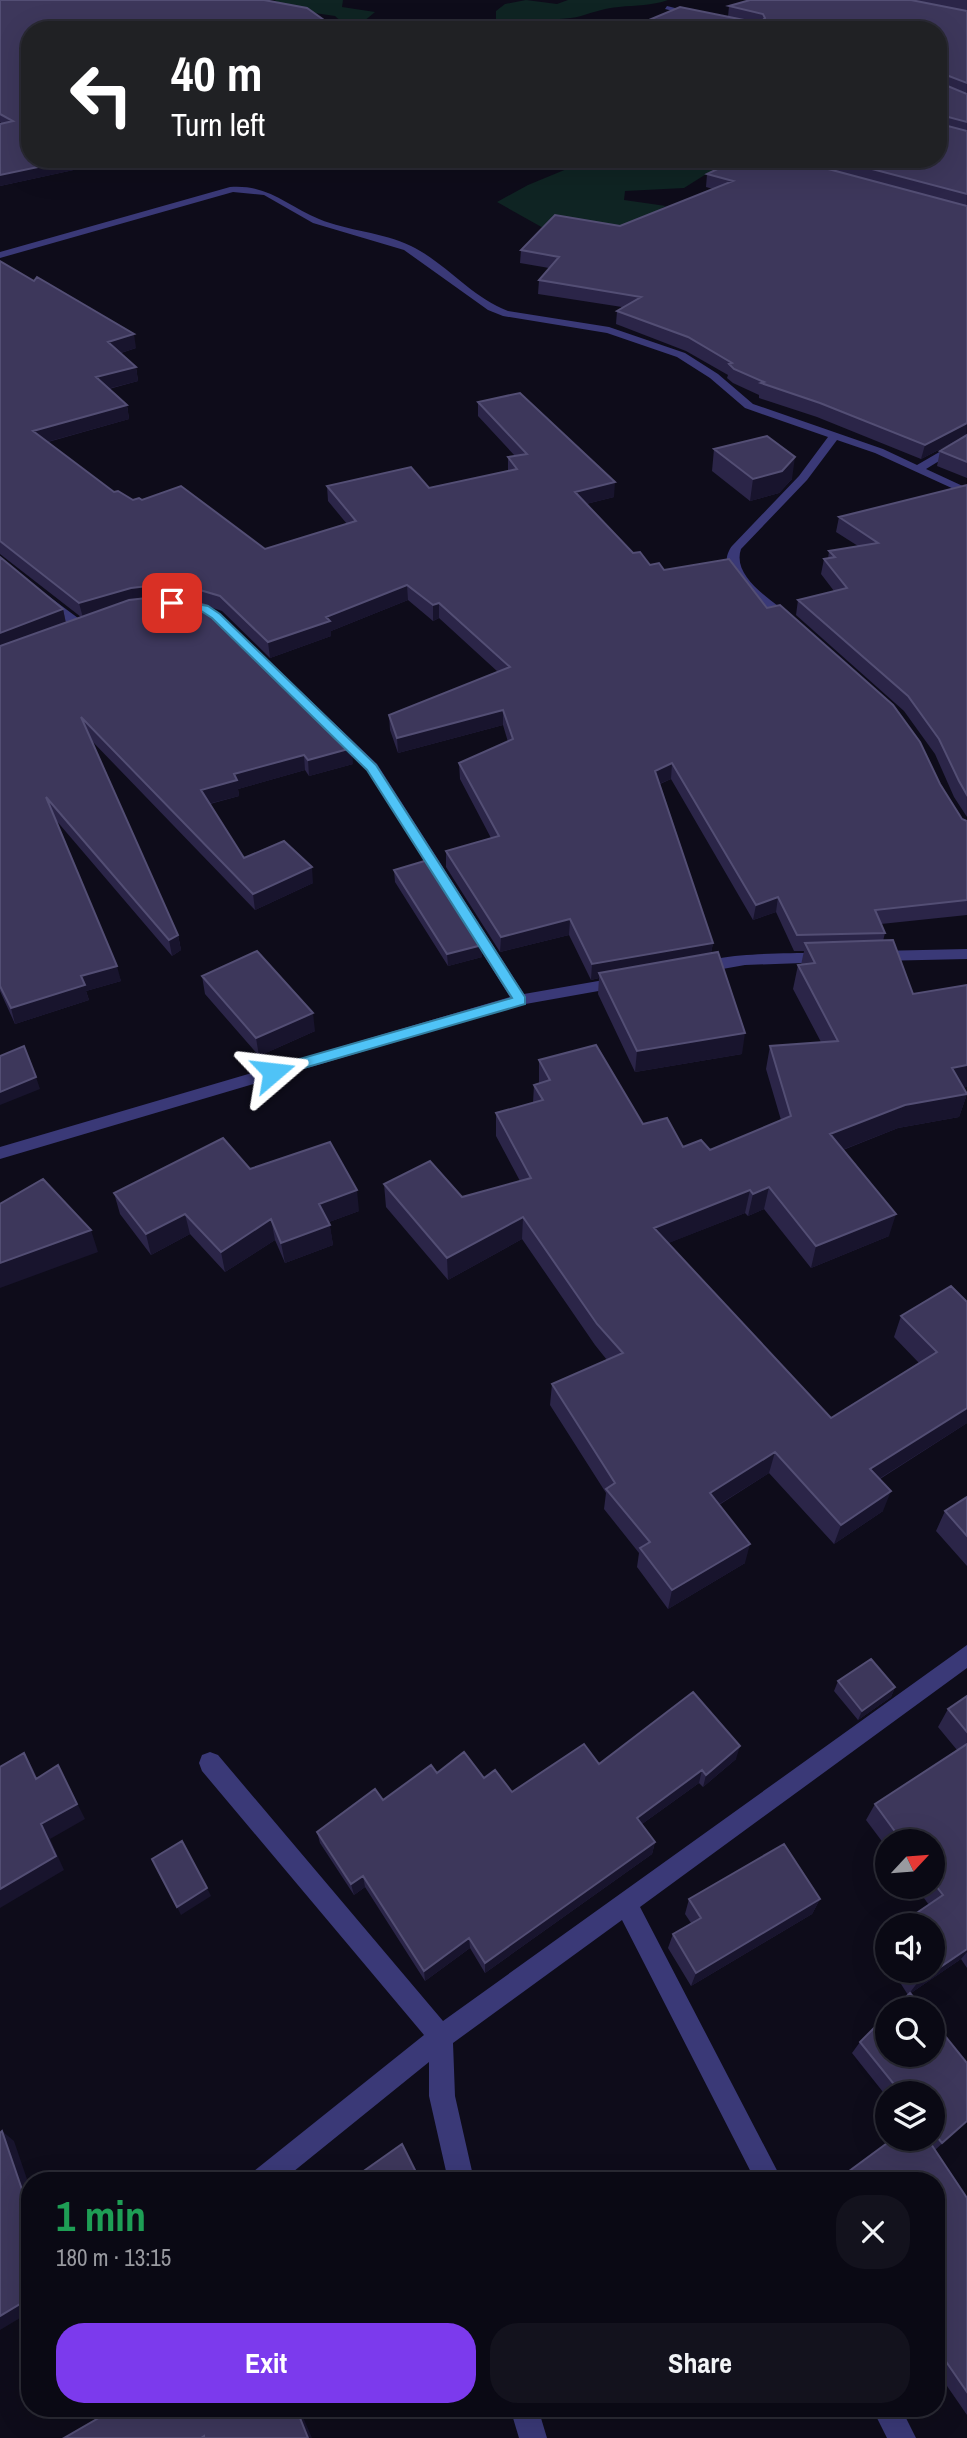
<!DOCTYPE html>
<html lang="en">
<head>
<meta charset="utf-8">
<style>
	body { margin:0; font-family:"Archivo Narrow",sans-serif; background:#13121d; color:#f1f3f6; height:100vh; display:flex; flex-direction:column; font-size:26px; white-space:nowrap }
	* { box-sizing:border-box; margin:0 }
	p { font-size:23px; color:#999aa0 }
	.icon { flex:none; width:38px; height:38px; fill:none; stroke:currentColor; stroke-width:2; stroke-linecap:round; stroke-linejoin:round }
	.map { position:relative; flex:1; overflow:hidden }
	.side { position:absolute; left:21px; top:2172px; width:924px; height:245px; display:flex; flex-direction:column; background:#0a0914; border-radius:28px; box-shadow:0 7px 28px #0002,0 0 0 2px #2a2a34 }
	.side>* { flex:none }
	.guide { position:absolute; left:21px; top:21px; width:926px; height:147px; border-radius:28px; box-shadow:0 7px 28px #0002,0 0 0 2px #2a2a34; background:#202124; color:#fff; overflow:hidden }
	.needle { width:46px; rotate:64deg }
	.tools { position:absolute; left:875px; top:1829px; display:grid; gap:14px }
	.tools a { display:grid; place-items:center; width:70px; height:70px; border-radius:50%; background:#0a0914; box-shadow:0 7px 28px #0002,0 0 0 2px #2a2a34; font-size:35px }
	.pin { position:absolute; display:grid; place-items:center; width:60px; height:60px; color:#fff; margin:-30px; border-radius:14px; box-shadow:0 4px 10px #0006 }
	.me { position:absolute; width:77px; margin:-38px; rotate:73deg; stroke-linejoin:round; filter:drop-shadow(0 0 5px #0008) }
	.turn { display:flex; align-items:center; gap:24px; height:147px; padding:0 35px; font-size:32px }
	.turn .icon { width:91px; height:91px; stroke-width:2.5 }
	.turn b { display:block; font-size:49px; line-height:60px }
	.round { display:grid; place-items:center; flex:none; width:74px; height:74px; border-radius:28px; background:#13121d }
	.headline { display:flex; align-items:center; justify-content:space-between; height:119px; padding:0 35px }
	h1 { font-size:42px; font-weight:700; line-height:52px; color:#1e9e55 }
	.cta { display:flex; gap:14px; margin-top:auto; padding:14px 35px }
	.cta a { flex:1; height:80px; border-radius:28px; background:#7c3aed; color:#fff; font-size:28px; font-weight:700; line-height:80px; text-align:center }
	.cta a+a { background:#13121d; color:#f1f3f6 }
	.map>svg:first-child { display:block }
	.green { fill:#0f2423 }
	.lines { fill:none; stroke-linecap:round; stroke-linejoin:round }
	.minor { fill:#3a3977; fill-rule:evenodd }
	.wall { fill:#2b2548 }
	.shaded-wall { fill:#18142d }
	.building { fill:#3d375b; stroke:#534e74; stroke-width:2 }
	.route { fill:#4fc3f7; stroke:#337fa1; stroke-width:2 }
</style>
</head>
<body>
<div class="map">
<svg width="967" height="2438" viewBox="0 0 967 2438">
	<rect width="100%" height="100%" fill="#0e0c1a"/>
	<!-- green -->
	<path class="green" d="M274,0H343L342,7L375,12L363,22L344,24L335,16L294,10Z
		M526,0L557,4L568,0H668C651,6 637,5 619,7C605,8 594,12 581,16C568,20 551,18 537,22L539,29L542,30H473L484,28L496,20V11L505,4Z
		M591,159H730L684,188L625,191L624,200L666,206L595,243H570L497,202L528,185Z"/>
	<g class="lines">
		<!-- minor -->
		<path class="minor" d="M667,6L699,14L701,15L697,17L665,9Z
			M230,187C268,184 287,206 319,219C348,231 382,232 411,246C446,263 471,297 508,311L609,327L685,353L718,374L753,404L883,449L917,465L967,436V444L926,469L967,488V495L875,453L837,440L807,480L741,549C731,578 775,602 794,618L796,621L790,625C775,619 728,578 727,562C726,556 729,550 732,546L799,476L828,437L745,408L710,378L677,357L607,333L503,316L488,310L404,250L313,223L264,195L233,192L0,258V252Z
			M47,595L82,621L92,618L98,622C77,639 60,616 43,602L41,599Z
			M236,632L240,633L377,764L524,994L621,977L629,982L621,987L520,1005L0,1159V1147L510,997L367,769L232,639V633Z
			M967,949V959L878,961L870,956L878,951Z
			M825,953L830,954L833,958L830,962L745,965L700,973L692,968C706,952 800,953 825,953Z
			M967,1645V1668L640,1907L782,2180H755L622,1920L453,2043L455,2096L474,2180H448L429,2096V2062L283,2180H250L254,2171L424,2035L202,1771L199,1763L202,1755L210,1752L218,1755L443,2021Z
			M510,2408H538L547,2438H519Z
			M872,2408H901L916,2438H887Z"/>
	</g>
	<!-- wall -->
	<path class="wall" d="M0,0L30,30V159H115V161L0,186V124H2L0,122Z
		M750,0H967V478L937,466L940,451L956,441L921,459L817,417L759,398V395L733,383L727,378L728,375L686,351L616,324L617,311L622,307L538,294L539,280L549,268L520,263L521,250L620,226L713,189L706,187L707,174L723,167V161L728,159H938L625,30L728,17L729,6Z
		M0,261L136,348L121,353L136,367L138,381L109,389L127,405L129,419L48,442L114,492L133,500H142L265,549L347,524L328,501L327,486L429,488L508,471V457L515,456L478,416V402L614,497L586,504L633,553L650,565L767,608L940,784L962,819L967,821V915L881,924L885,933L883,941L967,1087H963L967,1094L959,1117L898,1128L843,1150L889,1236L811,1268L764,1209L748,1216L745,1213L668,1243L831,1418L919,1363L894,1337L901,1316L951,1286L967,1423L880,1479L883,1511L834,1544L769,1473L719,1505L745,1563L668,1609L637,1567L639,1553L604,1509L606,1493L550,1405L552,1384L607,1360L595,1345L522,1239L448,1280L386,1207L384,1184L462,1197L520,1181L496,1136V1113L533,1103L534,1085L539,1084V1060L683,1147L710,1150L781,1120L766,1069L770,1046L821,1042L793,989L798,965H801L804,951H794L776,912L753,920L671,779L660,784L713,943L711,953L742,1054L635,1072L598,994L599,978L591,980L569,935L500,952L446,867V851L491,838L460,779L459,763L508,742L503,725L398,753L390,730L389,715L498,672L439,618L433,621L408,600L331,631V636L270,658L222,611L210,607L353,764L309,776L305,770L238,789L239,796L210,804L244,858L313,883L255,910L90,739L178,935L181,950L172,956L55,819L121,981L86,991L89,1000L15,1024L0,991V557L63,609L66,623L81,617L0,554Z
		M714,449L792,479L779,493L750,501L712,471Z
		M967,485V817L954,797L935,754L904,711L796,615L798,600L834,591L821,574L824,559H828L829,551L858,546L836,532L839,517Z
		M394,870L482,945V957L448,966L395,882Z
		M202,976L315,1031L259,1056L205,994Z
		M250,1169L359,1211L329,1222L333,1245L285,1263L275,1240L225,1272L190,1234L151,1255L120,1214L114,1193Z
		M967,1497V1566L936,1531L945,1511Z
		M838,1681L895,1687L891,1697L858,1720L834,1691Z
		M967,1696V1968L961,1959L908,1995L892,1970H933L929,1905L915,1886H933V1841H887V1848L866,1820L875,1804L957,1750L938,1727L948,1709Z
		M736,1759L703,1787L699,1783L642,1824L655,1842L652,1854L485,1973L470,1948L425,1981L365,1887L354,1895L320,1843L317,1832L437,1773L484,1778L512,1792L599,1764Z
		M689,1899H820L812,1914L691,1986L668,1948L673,1934L691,1923L685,1914Z
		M887,1933V1964L876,1948Z
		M887,2015V2054H933V2021L967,2063V2121L935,2150L967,2198V2415L936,2370V2180H837L894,2138H933V2093H887V2097L852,2053L860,2042Z"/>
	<!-- shaded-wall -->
	<path class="shaded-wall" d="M76,159H115V161L0,186V175Z
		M134,334L136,348L111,356L108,342Z
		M136,367L138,381L99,391L96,377Z
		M127,405L129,419L36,445L33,431Z
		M967,423V435L921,459L925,445Z
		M795,457L792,479L779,493L750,501L753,479Z
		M615,482L614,497L574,507L575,492Z
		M165,584L168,599L83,618L79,603L131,588Z
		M407,585L408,600L331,631V636L270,658L268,642L326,617Z
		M439,603V618L433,621V605Z
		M63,609L66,624L0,650V633Z
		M503,710V725L398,753L397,738Z
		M352,748L353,764L309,776L308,760Z
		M304,755L305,770L238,789L239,796L204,805L201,790L234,774Z
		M672,763L671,779L654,786L655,771Z
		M312,867L313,883L255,910L253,894Z
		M778,897L776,912L753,920L756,905Z
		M570,919L569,935L500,952L501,937Z
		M178,935L181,950L172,956L169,940Z
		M713,943L710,958L599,973V978L591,980L592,964Z
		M482,945V957L448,966L447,954Z
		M117,966L121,981L86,991L89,1000L15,1024L11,1008L81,976Z
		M313,1013L315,1031L259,1056L256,1038Z
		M745,1033L742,1054L635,1072L637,1051Z
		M967,1065V1087L945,1091L952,1068Z
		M36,1077L40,1089L0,1105V1092Z
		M967,1094L959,1117L898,1128L824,1157L830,1134L905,1105Z
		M769,1187L764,1209L748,1216L753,1194Z
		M357,1190L359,1211L321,1225L319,1204Z
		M750,1190L745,1213L651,1250L654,1228Z
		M185,1214L190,1234L151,1255L146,1234Z
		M896,1214L889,1236L811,1268L816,1246Z
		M523,1217L522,1239L448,1280L447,1258Z
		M271,1219L275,1240L225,1272L221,1252Z
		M330,1225L333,1245L285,1263L281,1243Z
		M91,1230L98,1252L0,1288V1263Z
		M967,1408V1423L863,1489L870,1469Z
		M775,1452L769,1473L705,1513L710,1493Z
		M891,1491L883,1511L834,1544L841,1525Z
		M750,1544L745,1563L668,1609L672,1590Z
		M895,1687L891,1697L858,1720L862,1711Z
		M740,1746L736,1759L703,1787L706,1775Z
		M24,1753L33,1769L45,1794L36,1779Z
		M58,1765L85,1819L50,1839L64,1870L0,1908V1889L41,1824Z
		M702,1770L699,1783L635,1829L637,1818Z
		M655,1842L652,1854L485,1973V1963Z
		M363,1876L365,1887L354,1895L351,1884Z
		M207,1888L211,1896L181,1915L177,1907Z
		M820,1899L812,1914L691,1986L696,1973Z
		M469,1938L470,1948L425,1981L424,1971Z
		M967,1949V1952L961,1959L908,1995L918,1982Z
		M2,2131L14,2141L30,2188V2213Z
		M30,2298V2312L0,2330V2316Z
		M296,2408H299L312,2438H308Z"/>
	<!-- building -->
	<path class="building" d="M0,0H264L307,8L338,30H30V57L27,58L30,60V159H76L0,175V124L13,121L0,114Z
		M750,0H911L967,11V83L941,73L938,76V30H625L680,7L749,21H762L765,18L763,14L729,6Z
		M938,81V82L967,94V122L941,115L938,117Z
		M938,119L940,124L967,131V194L834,159H938Z
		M728,159H803L817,166L967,206V423L925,445L820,403L761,383L764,382L734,369L729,364L732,363L688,337L617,311L641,297L539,280L559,257L521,250L555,215L620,226L733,181L707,174L730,163L723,161Z
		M0,261L34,281L37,277L134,334L108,342L136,367L96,377L127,405L33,431L114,492L118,491L133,500L139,498L142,500L181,486L265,549L356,521L327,486L411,467L429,488L517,469L508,457L527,454L478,402L520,393L615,482L575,492L633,553L640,552L650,565L659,563L664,570L729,559L767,608L780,605L893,705L920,742L940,784L962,819L967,821V900L875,910L885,933L797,935L778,897L756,905L672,763L655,771L713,943L592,964L570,919L501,937L446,851L499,836L459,763L513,739L503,710L397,738L389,715L510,667L439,603L433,605L407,585L326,617L330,621L268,642L220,596L183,585L165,584L131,588L79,603L0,541Z
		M967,435V462L940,451Z
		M767,436L795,457L782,471L753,479L714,449Z
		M967,485V795L959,781L939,739L908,696L798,600L847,588L824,559L835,557L829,551L878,543L839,517Z
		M0,557L63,609L0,633Z
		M156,597L182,598L208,606L252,648L247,650L352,748L308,760L304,755L234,774L237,780L201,790L244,858L284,841L312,867L253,894L81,717L178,935L169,940L46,797L117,966L81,976L85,985L11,1008L0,986V646L129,600Z
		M428,860L482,945L447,954L394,870Z
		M893,940L913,994L967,985V1065L952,1068L967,1094L905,1105L830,1134L896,1214L816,1246L769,1187L753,1194L750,1190L654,1228L831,1418L937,1352L901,1316L951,1286L967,1302V1408L870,1469L891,1491L841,1525L775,1452L710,1493L750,1544L672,1590L640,1548L650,1542L606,1489L615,1483L552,1384L623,1353L597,1324L523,1217L447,1258L384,1184L430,1161L462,1197L531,1178L496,1113L543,1100L534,1085L550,1080L539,1060L596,1045L643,1124L667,1118L683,1147L701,1140L710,1150L791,1116L770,1046L838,1041L798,965L815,963L805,943Z
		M257,951L313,1013L256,1038L202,976Z
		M718,952L745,1033L637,1051L599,973Z
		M24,1046L36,1077L0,1092V1056Z
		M223,1138L250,1169L330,1142L357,1190L319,1204L330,1225L281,1243L271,1219L221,1252L185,1214L146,1234L114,1193Z
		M43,1179L91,1230L0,1263V1204Z
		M967,1497V1536L945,1511Z
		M871,1659L895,1687L862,1711L838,1681Z
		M693,1692L740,1746L706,1775L702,1770L637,1818L655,1842L485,1963L469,1938L424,1971L363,1876L351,1884L317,1832L375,1789L383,1800L431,1765L437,1773L464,1752L484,1778L495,1770L512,1792L584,1744L599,1764Z
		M967,1696V1732L948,1709Z
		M967,1744V1949L918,1982L910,1970H933V1925H899L943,1895L933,1882V1841H902L875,1804Z
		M24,1753L36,1779L58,1765L77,1804L41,1824L56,1856L0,1889V1767Z
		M182,1841L207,1888L177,1907L152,1859Z
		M784,1844L820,1899L696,1973L673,1934L701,1918L689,1899Z
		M910,1993L923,2009H894Z
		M887,2015V2054H933V2021L967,2063V2121L942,2143L933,2132V2093H901L860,2042Z
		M2,2131L30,2213V2298L0,2316V2133Z
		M894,2138H927L967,2198V2392L936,2347V2180H837Z
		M402,2144L420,2180H351Z
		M116,2408H296L308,2438H204V2436L201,2438H64Z"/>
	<!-- route -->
	<path class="route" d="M172,600L208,606L220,614L376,765L525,997V1004L273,1077L268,1075L266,1072L268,1068L512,998L367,770L212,618L201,611L168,605L166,603Z"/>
</svg>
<div class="tools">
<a><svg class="needle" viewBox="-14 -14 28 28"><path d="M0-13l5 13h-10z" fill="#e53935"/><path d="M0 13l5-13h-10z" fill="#999aa0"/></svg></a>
<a><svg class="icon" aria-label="sound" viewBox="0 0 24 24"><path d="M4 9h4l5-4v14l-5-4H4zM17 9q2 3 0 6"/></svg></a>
<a><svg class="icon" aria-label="search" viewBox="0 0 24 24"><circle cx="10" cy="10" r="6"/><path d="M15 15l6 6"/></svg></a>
<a><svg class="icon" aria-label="layers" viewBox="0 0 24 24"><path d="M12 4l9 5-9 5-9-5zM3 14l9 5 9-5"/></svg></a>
</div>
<div class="pin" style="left:172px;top:603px;background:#d93025"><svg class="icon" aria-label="arrive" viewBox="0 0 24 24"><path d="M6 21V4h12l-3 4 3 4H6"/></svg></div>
<svg class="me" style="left:273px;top:1072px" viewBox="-20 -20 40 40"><path d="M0-17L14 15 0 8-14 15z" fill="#4fc3f7" stroke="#fff" stroke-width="4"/></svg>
<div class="guide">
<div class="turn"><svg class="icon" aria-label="left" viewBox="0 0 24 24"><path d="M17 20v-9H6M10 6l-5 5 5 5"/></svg><div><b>40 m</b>Turn left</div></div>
</div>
<section class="side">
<div class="headline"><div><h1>1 min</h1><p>180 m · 13:15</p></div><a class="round"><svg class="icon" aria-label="close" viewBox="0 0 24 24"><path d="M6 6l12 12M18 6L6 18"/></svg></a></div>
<div class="cta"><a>Exit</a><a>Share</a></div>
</section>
</div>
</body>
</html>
